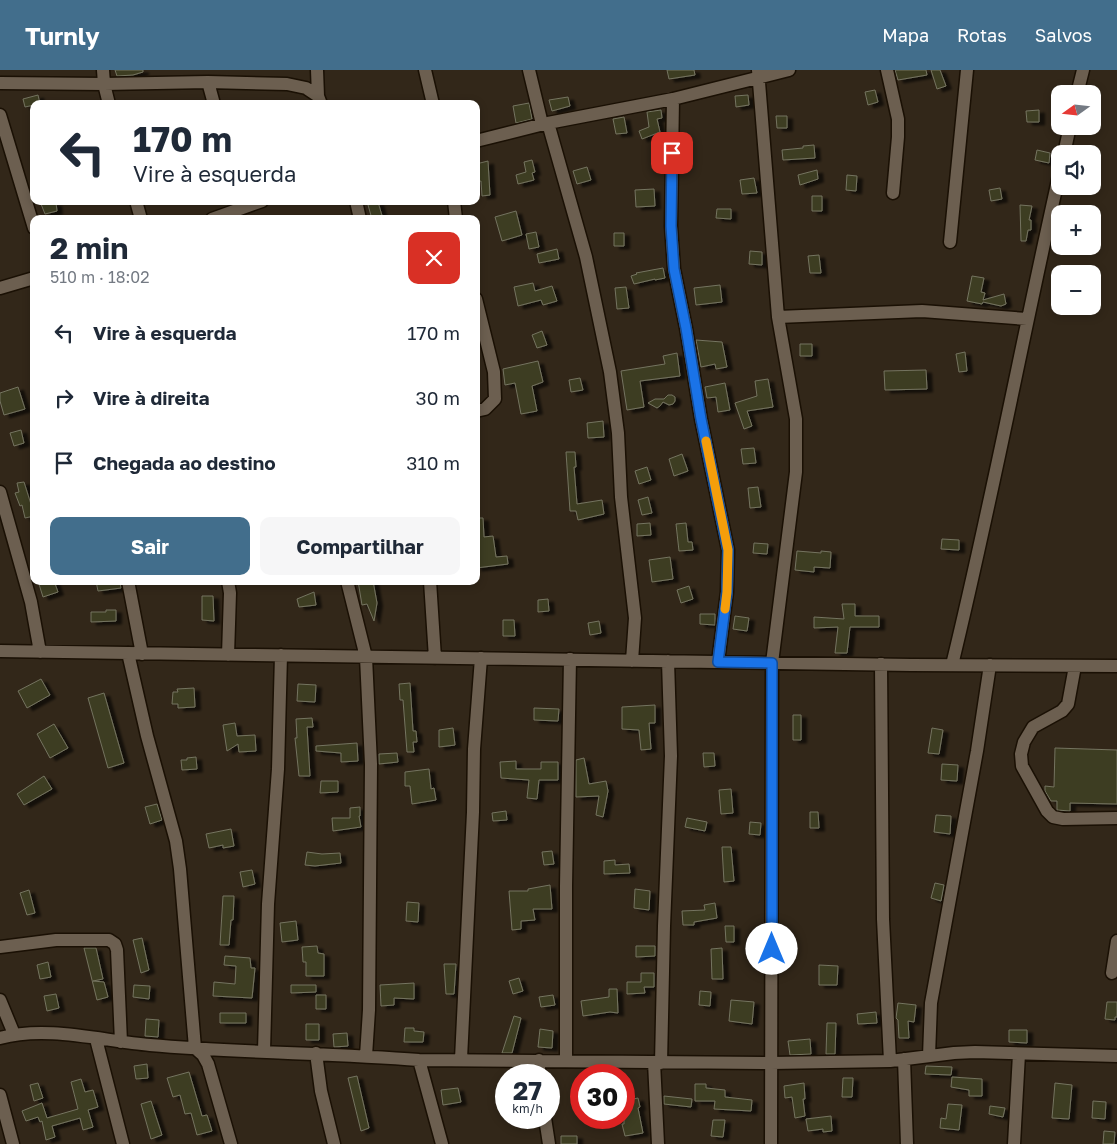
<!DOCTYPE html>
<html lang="pt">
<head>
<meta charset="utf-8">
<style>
	body { margin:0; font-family:"Golos Text",sans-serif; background:#f6f6f7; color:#1f2937; height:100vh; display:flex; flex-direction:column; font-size:19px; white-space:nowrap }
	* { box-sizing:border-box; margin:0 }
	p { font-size:16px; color:#747a83 }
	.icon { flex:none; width:28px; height:28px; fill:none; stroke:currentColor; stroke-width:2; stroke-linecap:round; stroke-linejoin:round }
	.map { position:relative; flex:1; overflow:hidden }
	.details { position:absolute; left:30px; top:145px; width:450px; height:370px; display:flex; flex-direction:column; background:#fff; border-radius:10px; box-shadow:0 2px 8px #0003 }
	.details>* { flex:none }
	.guide { position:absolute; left:30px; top:30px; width:450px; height:105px; border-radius:10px; box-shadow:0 2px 8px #0003; background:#fff; color:#1f2937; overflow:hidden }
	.needle { width:32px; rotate:255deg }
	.tools { position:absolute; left:1051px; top:15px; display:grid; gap:10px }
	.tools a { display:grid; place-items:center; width:50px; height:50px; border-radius:10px; background:#fff; box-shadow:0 2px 8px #0003; font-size:25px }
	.speed { position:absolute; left:495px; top:994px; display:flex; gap:10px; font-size:25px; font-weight:700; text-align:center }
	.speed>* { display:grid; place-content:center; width:65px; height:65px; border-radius:50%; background:#fff; box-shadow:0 2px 8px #0003; line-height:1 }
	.speed small { font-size:12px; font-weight:400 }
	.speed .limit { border:8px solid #d22; background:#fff; color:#111 }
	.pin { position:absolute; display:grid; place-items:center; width:42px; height:42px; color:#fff; margin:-21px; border-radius:10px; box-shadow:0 2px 8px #0006 }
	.me { position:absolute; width:55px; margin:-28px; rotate:0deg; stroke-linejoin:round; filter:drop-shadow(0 0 4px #0008) }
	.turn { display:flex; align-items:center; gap:18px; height:105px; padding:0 20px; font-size:22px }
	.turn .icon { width:65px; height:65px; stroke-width:2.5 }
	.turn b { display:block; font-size:35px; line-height:42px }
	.round { display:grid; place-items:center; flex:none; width:52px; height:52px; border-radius:10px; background:#f6f6f7 }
	.head { display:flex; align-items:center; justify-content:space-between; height:85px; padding:0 20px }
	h1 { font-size:30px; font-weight:700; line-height:38px }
	.button { display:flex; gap:10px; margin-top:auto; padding:10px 20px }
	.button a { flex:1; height:58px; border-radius:10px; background:#426e8c; color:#fff; font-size:20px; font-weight:700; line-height:58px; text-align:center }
	.button a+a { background:#f6f6f7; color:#1f2937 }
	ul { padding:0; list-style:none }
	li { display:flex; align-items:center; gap:15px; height:65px; padding:0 20px }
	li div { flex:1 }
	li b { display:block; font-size:19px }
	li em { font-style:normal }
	header { display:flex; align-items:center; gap:30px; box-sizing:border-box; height:70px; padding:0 25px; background:#426e8c; color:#fff }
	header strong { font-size:24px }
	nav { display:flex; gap:28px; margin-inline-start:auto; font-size:18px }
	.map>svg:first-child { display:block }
	.building { fill:#3e3c22; stroke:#747460; filter:url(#shadow) }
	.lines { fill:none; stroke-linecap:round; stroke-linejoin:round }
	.minor-casing { stroke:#1a1004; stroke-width:15 }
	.minor { stroke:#6c5f50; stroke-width:12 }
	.route-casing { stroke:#114b97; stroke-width:12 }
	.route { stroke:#1a73e8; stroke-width:9 }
	.slow { stroke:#f59e0b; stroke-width:9 }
</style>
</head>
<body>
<header>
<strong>Turnly</strong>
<nav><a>Mapa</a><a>Rotas</a><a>Salvos</a></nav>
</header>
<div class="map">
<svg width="1117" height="1074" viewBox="0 0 1117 1074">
	<defs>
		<filter id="shadow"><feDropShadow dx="5.5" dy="3" stdDeviation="1" flood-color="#0009"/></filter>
	</defs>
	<rect width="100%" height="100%" fill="#322719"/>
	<!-- building -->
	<path class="building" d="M115,0H143V2L133,5L117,6Z
		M667,0H694L695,5L669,9Z
		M895,0H926L927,5L898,10Z
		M931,0H940L946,16L937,19Z
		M875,20L878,32L868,35L865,22Z
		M38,25L40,34H34V35L25,37L23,29Z
		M748,25L749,35L736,37L735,26Z
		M568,27L570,36L552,41L549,30Z
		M529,33L532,49L516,53L513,36Z
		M661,40L662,48L657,49L660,62L642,69L639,61L649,57L647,42Z
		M1039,40V52H1027L1026,41Z
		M776,46H787V58H777Z
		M624,47L627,63L616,64L613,49Z
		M814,75L815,88L783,90L782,80L803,78V76Z
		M1037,80L1050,83L1049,93L1035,90Z
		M532,90L535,102L532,103L534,110L518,114L516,105L526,102L524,92Z
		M488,91L490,125L482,126L481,111L476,112V94Z
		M587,97L591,110L577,114L573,101Z
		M817,100L818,109L800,115L798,105Z
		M847,105L857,106L856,121L846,120Z
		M754,108L757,123L742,124L740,110Z
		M1000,118L1002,129L991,131L989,120Z
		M654,119L655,136L636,137L635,120Z
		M812,126H822V141H812Z
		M378,132L383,149H372L368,135Z
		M56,133L57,141L45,144L41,134Z
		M1020,135L1032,136L1029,150H1031V160H1028L1026,171H1021Z
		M717,139H731V149L716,148Z
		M516,141L522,165L502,171L495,147Z
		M536,162L539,177L529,179L526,164Z
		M614,163H624V176H614Z
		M557,179L559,189L539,193L537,184Z
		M750,181L762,182V195L749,194Z
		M819,185L821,203H810L808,186Z
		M663,198L665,208L655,210V209L634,214L631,206L637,204L636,203Z
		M972,206L984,208L981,222L985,223L983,230L1004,224L1006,234L1001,236L983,232L982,234L967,231Z
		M533,213L535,221L552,216L557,231L543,235L541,230L518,236L514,217Z
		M720,215L722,232L696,235L694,218Z
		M626,217L629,238L617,239L615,218Z
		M542,261L547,275L537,278L532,265Z
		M696,270L722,272L727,297L716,299L715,294L701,297Z
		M800,274H812V286H800Z
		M965,282L967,301L959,302L956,284Z
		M677,283L680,306L640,311L644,337L627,340L621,301L665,294L663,286Z
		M538,291L543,312L532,316L537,341L521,344L515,313L505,315L503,299Z
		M926,300L927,319L885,320L884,301Z
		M580,308L583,320L571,322L569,310Z
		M768,309L773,337L747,341L752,356L744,359L735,333L757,326L755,311Z
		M725,313L730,340L718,342L716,327L707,328L705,317Z
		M18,317L25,339L4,345L0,331V323Z
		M668,325H672L675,327V331L673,334L669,335L663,332L660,336L657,338L648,333L655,329H664Z
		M603,351L604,367L588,368L587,353Z
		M21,360L24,373L14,376L10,363Z
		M754,378L756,393L743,394L741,379Z
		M566,382H575L576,397H574L577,434L602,430L604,444L578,450L576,441H570Z
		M682,384L688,401L674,406L669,389Z
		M647,397L651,410L639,414L635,401Z
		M24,412L34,444V446L25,448L22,435L20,436L15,423L19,422L17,413Z
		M758,417L761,437L750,438L748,418Z
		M648,427L652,443L642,445L638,430Z
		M476,448H483L484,467L493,466L496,487L507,486L508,494L476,498Z
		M650,453L651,465L637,466V454Z
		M686,453L688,472H692L693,480L679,481L676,454Z
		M942,469L959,470V480L941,479Z
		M754,473L768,474L767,484L753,483Z
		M797,481L821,483V481L831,482L830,498L814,497V502L795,500Z
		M670,487L673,509L652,512L649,490Z
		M38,511H54L58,522L43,527Z
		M96,511H120L121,518L98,521Z
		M358,511H373L377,533L374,551L367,534L362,535Z
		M689,516L693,529L681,533L677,520Z
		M314,522L316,535L299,537L297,529Z
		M202,526H213L214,551L202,550Z
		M548,529L549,541L538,542V530Z
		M842,534H855V546H879V557H850L847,583H835L838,557L814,558V547L844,549Z
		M106,540H116V551L91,552V542H106Z
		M700,544H715V555L700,554Z
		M735,546L749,548L747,561L733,559Z
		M503,550H514L515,566H503Z
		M599,551L601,563L590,565L588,553Z
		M41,609L50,625L27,638L18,621Z
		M410,613L413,661H416L417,672H413L414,682H407L403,630H400L399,614Z
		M298,614L316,615L315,632L297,631Z
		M194,618L195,637L178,638V634H172L173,622H178L177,619Z
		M104,623L124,693L108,698L88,628Z
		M655,635V653H649L651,679L641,680L639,660L622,659V637Z
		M534,638L559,639L558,651L534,650Z
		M793,645H801V670H793Z
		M312,648L313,657H307L310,706H299L295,668H297L296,649Z
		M235,653L237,666L255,665L256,681L239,682L238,674L227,681L223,655Z
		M54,654L68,678L50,688L37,664Z
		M453,658L455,675L439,677V660Z
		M932,658L943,660L939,684L928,683Z
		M357,673L358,691L341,692V683L316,681V676Z
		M1055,678L1117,680V734L1070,733V741L1057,740V731H1051L1045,721V716L1054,717Z
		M397,683L398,692L379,694V684Z
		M703,683H714L715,696L704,697Z
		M196,687L197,699L182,700L181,690H187V688Z
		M584,688L589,714L606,711L608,721L603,747L596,745L599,726L576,727V690Z
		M516,691V699H541V692H558V710H539L537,729L527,728L529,710L501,708L500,692Z
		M942,694L958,695L957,711L941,710Z
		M429,699L431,719L434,718L436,730L412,734L410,716H405V702Z
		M44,706L52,719L24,735L17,724Z
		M321,711H338V722L320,723Z
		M731,719L733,743L721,744L719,720Z
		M157,734L162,750L150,754L145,737Z
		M360,737V746H359L361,757L333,761L332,748H350V738Z
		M506,741L507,750L493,751L492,743Z
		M810,742H818L819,758H810Z
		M936,745L951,746L950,764L934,762Z
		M687,748L707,752L705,761L685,757Z
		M750,752L761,753L760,765L749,764Z
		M231,759L234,776L223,778V775L209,778L206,764Z
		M722,777H731L734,811L724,812Z
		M552,781L554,794L544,795L542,782Z
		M307,782L322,784L340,783L341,793L315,796L305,795Z
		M615,790V795L629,794L630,803L604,804V791Z
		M252,800L255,814L243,817L240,802Z
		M935,813L944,815L941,831L931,828Z
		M550,815L552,839H533L535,850L521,851V859L512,860L509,821H528V819Z
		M635,819L650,821L649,840L634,838Z
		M29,820L35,843L27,845L20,823Z
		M223,826H234L233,850H231L229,875H220Z
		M407,832L419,833L418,852L406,851Z
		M715,833L717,848L694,852V855H683L682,841L705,840L704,835Z
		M296,851L298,870L282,872L280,853Z
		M725,856H734V872H726Z
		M142,868L149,900L141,903L133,870Z
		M317,876L318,883L324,884V906H306V892H303L302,877Z
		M636,876H655V886L636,887Z
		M84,878H96L103,909L93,911L104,912L108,927L97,930Z
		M722,878L723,909H712L711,879Z
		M225,886L250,888L251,898H255L252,928L213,926L214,912L235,914L236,896L224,895Z
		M48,892L51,907L40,909L37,895Z
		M444,894H456L454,924H446Z
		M819,895L838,896L837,915H819Z
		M641,903H654V917H644L645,923L627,924V912H641Z
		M519,908L523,921L513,924L509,911Z
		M414,913V929L394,928V935L381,936L380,915Z
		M134,915L150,916L149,929L133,927Z
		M291,915H316V922L291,923Z
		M609,919H617L618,943L610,942L583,946L581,931L609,927Z
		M700,921L711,922L710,936L699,935Z
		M56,924L59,938L47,941L44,926Z
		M316,925H326V939H316Z
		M553,925L555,935L541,937L539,927Z
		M731,930L754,932L752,954L729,951Z
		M1107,932H1117V947H1115V950L1105,949Z
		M898,933L916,935L914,952L908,951L909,968H899L898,950L896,948Z
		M876,942L877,953L858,954L857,944Z
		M220,943H246V953H220Z
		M514,946L521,948L512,983H502Z
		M146,949L159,950L158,967L145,966Z
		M827,953H836L835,984H826Z
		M306,954H319V970H306Z
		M405,958H414V961L424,962L423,972H404Z
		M540,959L553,961L552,978L538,977Z
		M1009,960H1027V973L1009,972Z
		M347,963L348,976L334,977L333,964Z
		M810,969L811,984L790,985L788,971Z
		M147,994L148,1008L136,1009L134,996Z
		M926,996L952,997L951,1005L925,1004Z
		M189,1002L202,1046L207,1045L212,1061L197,1065L191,1043L185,1044L180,1025L173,1027L167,1008Z
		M357,1006L369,1058L361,1061L348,1008Z
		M952,1007L982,1009V1026H969V1020L951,1017Z
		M843,1008H853L852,1027H842Z
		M81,1009L85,1022L93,1020L98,1037L88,1040L93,1057L83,1060L80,1048L52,1056L55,1067L46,1070L42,1051L40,1052L38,1047L26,1051L22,1041L42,1033L47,1048L78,1039L71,1012Z
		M38,1013L43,1028L34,1031L30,1015Z
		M804,1013L805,1029H803L805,1046L795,1048L792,1027L785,1028L784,1016Z
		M1055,1013L1072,1015L1069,1049L1052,1048Z
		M695,1014H706V1018L725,1020V1027L752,1030L751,1041L714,1039L715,1031H695Z
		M458,1018L461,1032L443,1035L441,1020Z
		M664,1026L692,1029L691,1037L664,1034Z
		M638,1028L640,1037L638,1038L643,1063L625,1066L622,1054H624V1031Z
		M151,1031L162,1065L151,1069L141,1034Z
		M1093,1031L1106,1032L1105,1049L1092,1048Z
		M948,1034L962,1035L959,1060L940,1058L941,1048L946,1049Z
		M990,1036L1005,1038L1003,1047L989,1044Z
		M831,1046L832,1061L823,1062V1059L808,1061L806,1049Z
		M713,1050H725L723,1067L711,1066Z
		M1104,1061L1115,1062L1114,1074H1103Z
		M561,1066H577V1074H561Z"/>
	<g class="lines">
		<!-- minor casing -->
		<g class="minor-casing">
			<path id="minor" d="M103,0L104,14L109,34
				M317,0L318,26
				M425,0L433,34
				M529,0L542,54
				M758,0L778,247L796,349V402L772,593L771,1074
				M887,0L898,49V67L893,123
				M208,12L214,34
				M0,13L104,14L208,12L287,14L306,18L318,26L321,34
				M1077,24L1083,0
				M673,29L671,156L674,199L686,258L701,349L728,480L727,522L718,592
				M0,45L34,158
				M548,53L586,187L610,302L618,363L621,427L635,548L632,591
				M476,71L548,53L673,29L789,0
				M1064,84L1070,56
				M136,131L141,149
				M356,131L360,149
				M454,131L456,149
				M212,149L262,131
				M950,172L967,0
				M0,218L34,208
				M476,229L494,302L495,329L485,339L476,341
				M778,247L922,241L1027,249
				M0,422L31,532L40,582
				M128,511L142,584
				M228,511L230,523L228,585
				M347,511L366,587L371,694L369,940L366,986
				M430,511L435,588
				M0,581L911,595L1117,596
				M128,583L147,666L176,771L180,799L195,978L203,985L208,994L231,1074
				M881,594L883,849L890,991
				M952,595C992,431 1023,265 1060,101
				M1075,596L1068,634L1062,641L1033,657L1024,672L1021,684L1022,696L1047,741L1053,747L1063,749L1117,748
				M0,877L56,870H109L115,874L117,880L121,972
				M1112,903L1117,871
				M0,930L14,964
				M0,968C47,955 102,971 150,975C240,983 330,983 419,990L772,993L890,991L954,983L975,982L1117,986
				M96,969L123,1074
				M264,981L268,834L278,699L281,585
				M316,983L321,1021L334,1074
				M929,986L931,933L977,681L990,595
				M461,989L473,742L474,679L481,588
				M904,989L907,1074
				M419,990L442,1074
				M539,990V1005
				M566,991V816L570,589
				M654,992L658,1074
				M661,993L664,856L671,686L668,591
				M0,1025L13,1074
				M545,1048L549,1074
				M1014,1074L1019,984"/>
		</g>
		<!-- minor -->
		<use href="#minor" class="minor"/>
	</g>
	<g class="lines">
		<!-- route casing -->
		<g class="route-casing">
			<path id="route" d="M672,83L671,156L674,199L686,258L701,349L728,480L727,522L718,592L772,593V879"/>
		</g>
		<!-- route -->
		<use href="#route" class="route"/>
		<!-- slow -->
		<path class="slow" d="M706,371L728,480L727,522L725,539"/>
	</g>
</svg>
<div class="tools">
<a><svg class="needle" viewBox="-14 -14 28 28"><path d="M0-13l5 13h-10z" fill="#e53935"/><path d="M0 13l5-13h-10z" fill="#747a83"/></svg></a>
<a><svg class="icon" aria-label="sound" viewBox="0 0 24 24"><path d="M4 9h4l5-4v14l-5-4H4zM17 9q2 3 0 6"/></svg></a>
<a>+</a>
<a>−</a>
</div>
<div class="speed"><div>27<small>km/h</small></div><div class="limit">30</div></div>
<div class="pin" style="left:672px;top:83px;background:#d93025"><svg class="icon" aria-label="arrive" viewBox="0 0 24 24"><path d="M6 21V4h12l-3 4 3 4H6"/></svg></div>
<svg class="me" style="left:772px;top:879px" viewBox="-20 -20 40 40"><circle r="19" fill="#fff"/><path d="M0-13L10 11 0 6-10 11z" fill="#1a73e8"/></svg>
<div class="guide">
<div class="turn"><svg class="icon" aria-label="left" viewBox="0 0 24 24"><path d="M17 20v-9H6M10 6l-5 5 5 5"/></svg><div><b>170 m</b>Vire à esquerda</div></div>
</div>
<section class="details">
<div class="head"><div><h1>2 min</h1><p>510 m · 18:02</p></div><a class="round" style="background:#d93025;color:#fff"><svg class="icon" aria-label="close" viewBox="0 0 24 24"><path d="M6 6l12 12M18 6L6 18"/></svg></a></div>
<ul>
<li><svg class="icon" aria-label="left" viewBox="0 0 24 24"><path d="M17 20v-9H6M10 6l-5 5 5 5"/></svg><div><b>Vire à esquerda</b></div><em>170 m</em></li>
<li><svg class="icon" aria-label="right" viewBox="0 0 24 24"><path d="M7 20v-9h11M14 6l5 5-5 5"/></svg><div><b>Vire à direita</b></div><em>30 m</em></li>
<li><svg class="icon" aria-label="arrive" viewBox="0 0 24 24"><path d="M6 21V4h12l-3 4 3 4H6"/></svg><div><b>Chegada ao destino</b></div><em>310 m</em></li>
</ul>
<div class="button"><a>Sair</a><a>Compartilhar</a></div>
</section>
</div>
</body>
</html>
